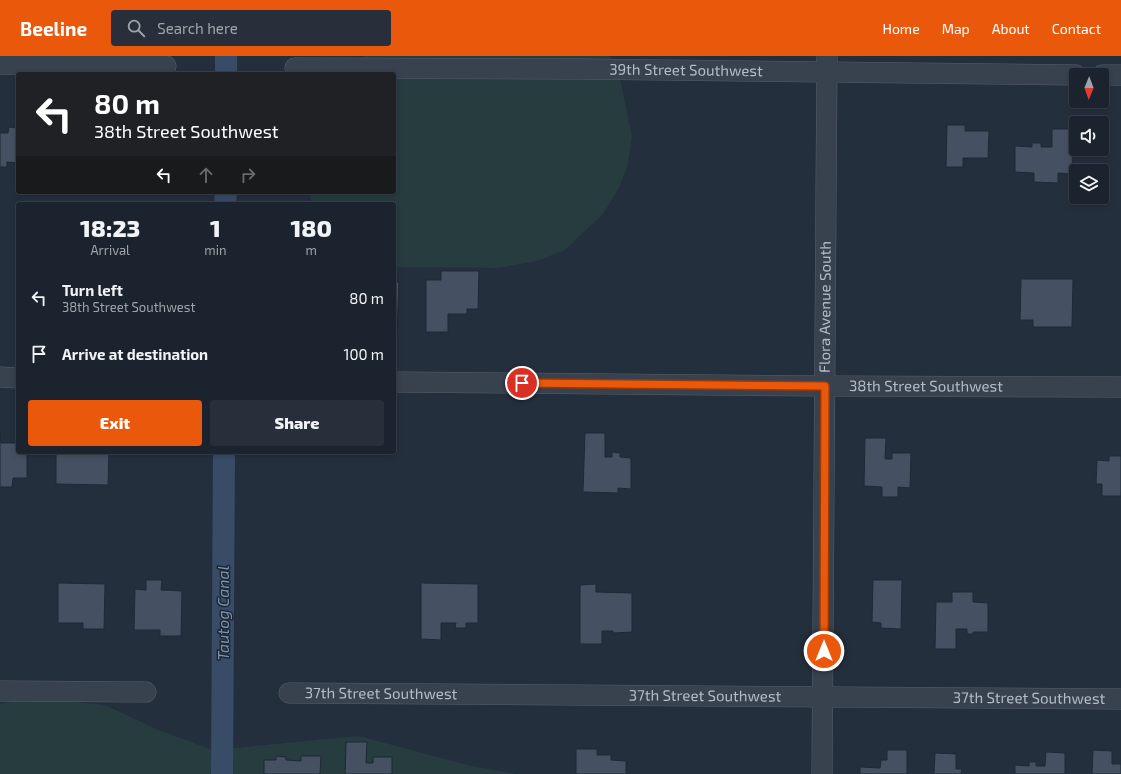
<!DOCTYPE html>
<html lang="en">
<head>
<meta charset="utf-8">
<style>
	body { margin:0; font-family:"Exo 2",sans-serif; background:#282f3a; color:#f1f3f6; height:100vh; display:flex; flex-direction:column; font-size:15px; white-space:nowrap }
	* { box-sizing:border-box; margin:0 }
	p { font-size:13px; color:#a0a4aa }
	.icon { flex:none; width:22px; height:22px; fill:none; stroke:currentColor; stroke-width:2; stroke-linecap:round; stroke-linejoin:round }
	.map { position:relative; flex:1; overflow:hidden }
	.details { position:absolute; left:16px; top:146px; width:380px; height:252px; display:flex; flex-direction:column; background:#1b232e; border-radius:4px; box-shadow:0 2px 6px #0003,0 0 0 1px #39404a }
	.details>* { flex:none }
	.banner { position:absolute; left:16px; top:16px; width:380px; height:122px; border-radius:4px; box-shadow:0 2px 6px #0003,0 0 0 1px #39404a; background:#202124; color:#fff; overflow:hidden }
	.needle { width:26px; rotate:181deg }
	.controls { position:absolute; left:1069px; top:12px; display:grid; gap:8px }
	.controls a { display:grid; place-items:center; width:40px; height:40px; border-radius:4px; background:#1b232e; box-shadow:0 2px 6px #0003,0 0 0 1px #39404a; font-size:20px }
	.pin { position:absolute; display:grid; place-items:center; width:34px; height:34px; color:#fff; margin:-17px; border:2px solid #fff; border-radius:50%; box-shadow:0 1px 4px #0007 }
	.me { position:absolute; width:44px; margin:-22px; rotate:0deg; stroke-linejoin:round; filter:drop-shadow(0 0 3px #0008) }
	.turn { display:flex; align-items:center; gap:14px; height:84px; padding:0 12px; font-size:18px }
	.turn .icon { width:52px; height:52px; stroke-width:2.5 }
	.turn b { display:block; font-size:28px; line-height:34px }
	.lanes { display:flex; align-items:center; height:38px; padding:0 12px; background:#0003; justify-content:center; gap:20px; direction:ltr }
	.lanes .off { opacity:.35 }
	.eta { display:flex; justify-content:space-evenly; align-items:center; height:68px; text-align:center }
	.eta b { font-size:24px; font-weight:800; line-height:28px }
	.cta { display:flex; gap:8px; margin-top:auto; padding:8px 12px }
	.cta a { flex:1; height:46px; border-radius:4px; background:#ea580c; color:#fff; font-size:16px; font-weight:800; line-height:46px; text-align:center }
	.cta a+a { background:#282f3a; color:#f1f3f6 }
	ul { padding:0; list-style:none }
	li { display:flex; align-items:center; gap:12px; height:56px; padding:0 12px }
	li div { flex:1 }
	li b { display:block; font-size:15px }
	li em { font-style:normal }
	header { display:flex; align-items:center; gap:24px; box-sizing:border-box; height:56px; padding:0 20px; background:#ea580c; color:#fff }
	header strong { font-size:19px }
	nav { display:flex; gap:22px; margin-inline-start:auto; font-size:14px }
	.search { width:280px; height:36px; background:#282f3a; display:flex; align-items:center; gap:10px; box-sizing:border-box; padding:0 14px; border-radius:4px; color:#a0a4aa; font-size:15px }
	.map>svg:first-child { display:block }
	.green { fill:#263c3f }
	.lines { fill:none; stroke-linecap:round; stroke-linejoin:round }
	.canal { stroke:#394c67; stroke-width:22 }
	.building { fill:#455162; stroke:#1f2835 }
	.minor-casing { stroke:#565f6c; stroke-width:21 }
	.minor { stroke:#38414e; stroke-width:20 }
	.route-casing { stroke:#983908; stroke-width:10 }
	.route { stroke:#ea580c; stroke-width:7 }
	.labels { text-anchor:middle; stroke-width:3; stroke-linejoin:round; paint-order:stroke }
	.street-label { font-size:15px; fill:#b4bcc9; stroke:#1d2633 }
	.water-label { font-size:16px; font-style:italic; fill:#7c92b1; stroke:#1d2633 }
</style>
</head>
<body>
<header>
<strong>Beeline</strong>
<div class="search"><svg class="icon" aria-label="search" viewBox="0 0 24 24"><circle cx="10" cy="10" r="6"/><path d="M15 15l6 6"/></svg>Search here</div>
<nav><a>Home</a><a>Map</a><a>About</a><a>Contact</a></nav>
</header>
<div class="map">
<svg width="1121" height="718" viewBox="0 0 1121 718">
	<rect width="100%" height="100%" fill="#242f3e"/>
	<!-- green -->
	<path class="green" d="M364,0H609L618,13L632,80L628,108L619,132L603,158L565,194L537,205L499,212L394,211V148H313L308,136H394V18L351,12Z
		M47,643L105,649L156,673L213,694L359,680L471,710L517,718H0V648L17,644Z"/>
	<g class="lines">
		<!-- canal -->
		<path class="canal" d="M226,18V0
			M225,148L226,136
			M222,718L224,396"/>
	</g>
	<!-- building -->
	<path class="building" d="M947,69H965V75H989L988,102H963V111H946Z
		M9,71L18,72V107L7,106V111H0V77H8Z
		M1052,73H1073L1072,118L1058,117V127L1034,126V117L1015,116V90L1032,91V87H1041V91H1052Z
		M441,215H479L478,253H467V258H448V276H426V224H441Z
		M1021,223H1073L1072,271H1033V264H1020Z
		M394,226H399L397,278H394Z
		M0,377L1,387H18V396H27V422H13L12,431H0Z
		M585,377H605V401H612V396L620,397V401L631,402V433L618,432V437L583,436Z
		M865,382H886L885,403H892V397H911L910,432L898,431V441H882V431L864,430Z
		M56,396H109L108,429L56,428Z
		M1109,400H1121V440H1102V428H1096L1097,404L1109,405Z
		M146,524H162L161,534L182,535L181,580H160V574H134L135,533L146,534Z
		M873,524H902L901,573L881,572V567L872,566Z
		M58,527L105,528L104,573H83V567H58Z
		M421,527L478,528V567H466V572H455L456,567H441V584L421,583Z
		M596,528V536L632,537V576L613,577V575H602V588H580V529Z
		M952,536H973V546L988,547V576H973V578H967V573H956V593H935L936,546H952Z
		M346,686H367L366,707H373V701H392V718H345Z
		M576,693H597V699H611V704L626,705V718H576Z
		M887,694H907V718H860V711L880,712L881,704H887Z
		M1093,694L1112,695V708H1121V718H1092Z
		M1046,696L1065,697V718H1015V709L1029,710V706H1036V710H1045Z
		M935,697L956,698V713H962L961,718H934Z
		M276,700L286,701V704L301,705V700H321L320,718H264V704H276Z"/>
	<g class="lines">
		<!-- minor casing -->
		<g class="minor-casing">
			<g id="minor">
				<path d="M0,8L166,10"/>
				<path id="s1" d="M295,12L578,13L1076,19"/>
				<path d="M1102,19H1121"/>
				<path d="M0,321L18,322"/>
				<path id="s2" d="M394,326L825,330L1121,331"/>
				<path d="M0,635L146,636"/>
				<path id="s3" d="M289,637L1121,643"/>
				<path id="s4" d="M822,718L827,0"/>
			</g>
		</g>
		<!-- minor -->
		<use href="#minor" class="minor"/>
	</g>
	<g class="lines">
		<!-- route casing -->
		<g class="route-casing">
			<path id="route" d="M522,327L825,330L824,595"/>
		</g>
		<!-- route -->
		<use href="#route" class="route"/>
	</g>
	<g class="labels">
		<!-- street labels -->
		<g class="street-label">
			<text dy="5" stroke="none"><textPath href="#s1" startOffset="391">39th Street Southwest</textPath></text>
			<text dy="5" stroke="none"><textPath href="#s4" startOffset="467">Flora Avenue South</textPath></text>
			<text dy="5" stroke="none"><textPath href="#s2" startOffset="532">38th Street Southwest</textPath></text>
			<text dy="5" stroke="none"><textPath href="#s3" startOffset="92">37th Street Southwest</textPath></text>
			<text dy="5" stroke="none"><textPath href="#s3" startOffset="416">37th Street Southwest</textPath></text>
			<text dy="5" stroke="none"><textPath href="#s3" startOffset="740">37th Street Southwest</textPath></text>
		</g>
		<!-- water labels -->
		<g class="water-label">
			<text transform="translate(223 557) rotate(-90)" y="6">Tautog Canal</text>
		</g>
	</g>
</svg>
<div class="controls">
<a><svg class="needle" viewBox="-14 -14 28 28"><path d="M0-13l5 13h-10z" fill="#e53935"/><path d="M0 13l5-13h-10z" fill="#a0a4aa"/></svg></a>
<a><svg class="icon" aria-label="sound" viewBox="0 0 24 24"><path d="M4 9h4l5-4v14l-5-4H4zM17 9q2 3 0 6"/></svg></a>
<a><svg class="icon" aria-label="layers" viewBox="0 0 24 24"><path d="M12 4l9 5-9 5-9-5zM3 14l9 5 9-5"/></svg></a>
</div>
<div class="pin" style="left:522px;top:327px;background:#d93025"><svg class="icon" aria-label="arrive" viewBox="0 0 24 24"><path d="M6 21V4h12l-3 4 3 4H6"/></svg></div>
<svg class="me" style="left:824px;top:595px" viewBox="-20 -20 40 40"><circle r="17" fill="#ea580c" stroke="#fff" stroke-width="3"/><path d="M0-11L8 9 0 5-8 9z" fill="#fff"/></svg>
<div class="banner">
<div class="turn"><svg class="icon" aria-label="left" viewBox="0 0 24 24"><path d="M17 20v-9H6M10 6l-5 5 5 5"/></svg><div><b>80 m</b>38th Street Southwest</div></div>
<div class="lanes"><svg class="icon" aria-label="left" viewBox="0 0 24 24"><path d="M17 20v-9H6M10 6l-5 5 5 5"/></svg><svg class="icon off" aria-label="ahead" viewBox="0 0 24 24"><path d="M12 20V5M6 11l6-6 6 6"/></svg><svg class="icon off" aria-label="right" viewBox="0 0 24 24"><path d="M7 20v-9h11M14 6l5 5-5 5"/></svg></div>
</div>
<section class="details">
<div class="eta">
<div><b>18:23</b><p>Arrival</p></div>
<div><b>1</b><p>min</p></div>
<div><b>180</b><p>m</p></div>
</div>
<ul>
<li><svg class="icon" aria-label="left" viewBox="0 0 24 24"><path d="M17 20v-9H6M10 6l-5 5 5 5"/></svg><div><b>Turn left</b><p>38th Street Southwest</p></div><em>80 m</em></li>
<li><svg class="icon" aria-label="arrive" viewBox="0 0 24 24"><path d="M6 21V4h12l-3 4 3 4H6"/></svg><div><b>Arrive at destination</b></div><em>100 m</em></li>
</ul>
<div class="cta"><a>Exit</a><a>Share</a></div>
</section>
</div>
</body>
</html>
